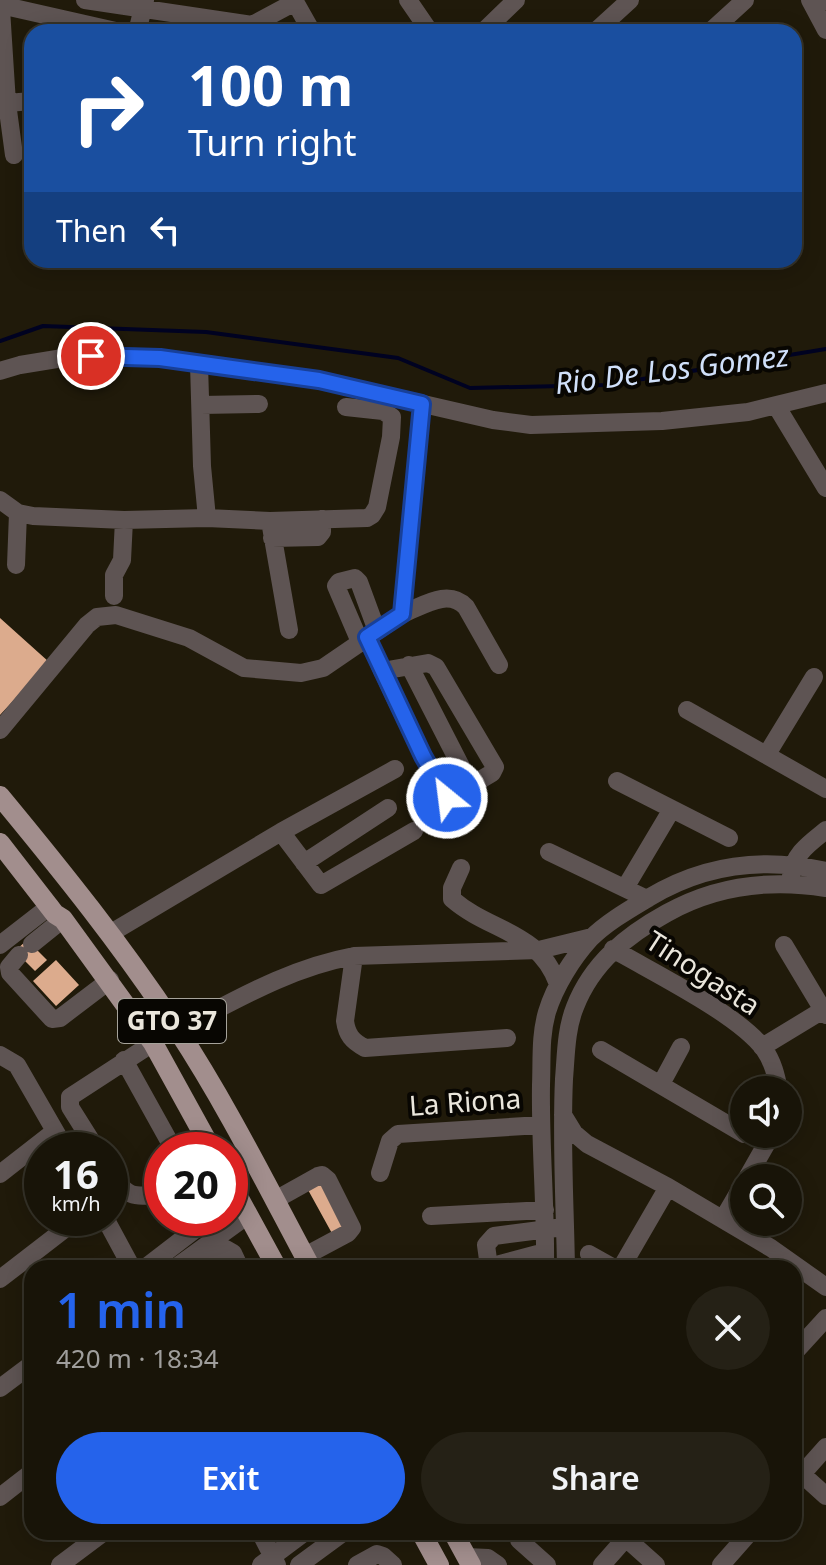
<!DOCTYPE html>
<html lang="en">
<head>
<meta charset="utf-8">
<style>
	body { margin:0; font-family:"Noto Sans",sans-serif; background:#252116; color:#f1f3f6; height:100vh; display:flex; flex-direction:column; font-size:30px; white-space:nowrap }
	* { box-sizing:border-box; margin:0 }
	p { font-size:26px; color:#9f9e9c }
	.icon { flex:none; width:44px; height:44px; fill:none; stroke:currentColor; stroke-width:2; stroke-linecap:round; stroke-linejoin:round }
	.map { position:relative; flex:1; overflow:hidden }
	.drawer { position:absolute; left:24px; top:1260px; width:778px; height:280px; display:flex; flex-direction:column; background:#181408; border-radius:24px; box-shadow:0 4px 20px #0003,0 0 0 2px #363329 }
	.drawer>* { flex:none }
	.top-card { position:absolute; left:24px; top:24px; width:778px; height:244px; border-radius:24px; box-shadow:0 4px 20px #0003,0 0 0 2px #363329; background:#1a4fa0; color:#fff; overflow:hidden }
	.fabs { position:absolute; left:730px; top:1076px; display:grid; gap:16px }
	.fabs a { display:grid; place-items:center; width:72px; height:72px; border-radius:50%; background:#181408; box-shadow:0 4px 20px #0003,0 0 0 2px #363329; font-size:40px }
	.speed { position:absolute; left:24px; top:1132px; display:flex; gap:16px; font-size:40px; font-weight:700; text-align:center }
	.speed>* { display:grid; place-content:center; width:104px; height:104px; border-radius:50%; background:#181408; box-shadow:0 4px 20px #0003,0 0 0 2px #363329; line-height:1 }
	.speed small { font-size:20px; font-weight:400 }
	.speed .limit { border:12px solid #d22; background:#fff; color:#111 }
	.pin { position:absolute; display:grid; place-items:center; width:68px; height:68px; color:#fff; margin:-34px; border:4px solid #fff; border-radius:50%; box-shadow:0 2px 8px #0007 }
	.me { position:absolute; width:88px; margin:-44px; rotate:331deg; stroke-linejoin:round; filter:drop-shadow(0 0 6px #0008) }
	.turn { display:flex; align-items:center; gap:28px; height:168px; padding:0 32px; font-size:36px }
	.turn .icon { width:104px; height:104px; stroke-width:2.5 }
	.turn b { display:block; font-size:56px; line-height:68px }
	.then { display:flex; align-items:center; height:76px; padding:0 32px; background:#0003; gap:16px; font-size:30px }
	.round { display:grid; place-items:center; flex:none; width:84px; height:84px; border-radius:42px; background:#252116 }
	.summary { display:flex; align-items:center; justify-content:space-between; height:136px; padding:0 32px }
	h1 { font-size:48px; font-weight:600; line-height:60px; color:#2563eb }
	.primary-button { display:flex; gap:16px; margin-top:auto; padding:16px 32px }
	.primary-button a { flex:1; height:92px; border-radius:48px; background:#2563eb; color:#fff; font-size:32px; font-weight:600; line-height:92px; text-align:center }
	.primary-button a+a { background:#252116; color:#f1f3f6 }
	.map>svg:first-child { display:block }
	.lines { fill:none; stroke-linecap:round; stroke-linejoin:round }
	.stream { stroke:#000221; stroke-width:4 }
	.building { fill:#dcab8d }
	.minor { stroke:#5e5453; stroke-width:18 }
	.major { stroke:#a28e8d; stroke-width:20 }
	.route-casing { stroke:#184099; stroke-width:20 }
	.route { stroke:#2563eb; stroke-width:14 }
	.labels { text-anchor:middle; stroke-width:8; stroke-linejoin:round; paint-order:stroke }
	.shield { fill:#080602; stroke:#a6a39b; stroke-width:2 }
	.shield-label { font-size:26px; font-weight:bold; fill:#eae6dc }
	.street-label { font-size:28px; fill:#eae6dc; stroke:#080602 }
	.water-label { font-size:30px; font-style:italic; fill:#d0e0fa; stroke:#080602 }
</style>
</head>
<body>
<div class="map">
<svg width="826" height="1565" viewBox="0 0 826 1565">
	<rect width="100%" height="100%" fill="#201a0a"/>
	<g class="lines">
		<!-- stream -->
		<path class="stream" d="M0,341L43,326L206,332L398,358L470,388L606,385L826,349"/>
	</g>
	<!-- building -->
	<path class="building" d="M0,618L49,662L0,715Z
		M27,940L47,960L35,971L15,951Z
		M56,960L79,985L56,1006L33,981Z
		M321,1180L348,1229L334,1237L307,1188Z"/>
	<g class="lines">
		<!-- minor -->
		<path class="minor" d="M85,0L252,25
			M294,0L312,32
			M408,0L430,32
			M810,0L826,30
			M826,0V1
			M5,6L120,32
			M1,9L7,103L14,155
			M241,31L295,2
			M137,32L145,0
			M483,32L516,0
			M595,32L630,0
			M710,32L745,0
			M7,103L32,101
			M0,371L20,365L69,357L160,358L319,380L493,420L531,425L662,421L748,412L826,393
			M201,405L259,404
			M777,407L826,488
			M0,500L18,513L33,516L124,520L207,518L202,466L199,364
			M207,518L270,521
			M272,538L318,537L322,532V519
			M16,565L18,513
			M114,596V575L122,560L124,520
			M402,614C423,606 448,588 466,607L499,665
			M289,630L270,521L367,518L372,515L377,507L391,437L392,417L383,411L346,407
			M367,637C391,691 417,744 444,796L450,798L492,773L495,767L436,667L428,663L382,671
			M360,642L336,586L339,582L355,578L359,582L377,631
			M409,665L471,786
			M687,710L826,789
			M0,730L87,625L97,617L116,615L189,638L244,668L301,673L323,668L402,614L422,404
			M767,754L814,677
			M617,781L729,838
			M281,832L321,885L414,831
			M549,852L647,899
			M304,863L388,808
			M461,868L452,888V899C490,932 539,931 558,984
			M791,876C793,854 810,843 826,830
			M625,888L672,809
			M111,933L281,832L395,769
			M32,944L63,919
			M0,945L50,906
			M784,945L826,1015
			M613,949C652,972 738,1014 764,1049C773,1062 776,1075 779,1090
			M19,955L9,967L10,973L52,1019L60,1018L110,980
			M354,956L345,1021C347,1035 352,1041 365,1048L507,1038
			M178,1030C236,1000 289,968 354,956L539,950L592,937
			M762,1047L823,1010
			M601,1050L744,1134
			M0,1055L17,1065L66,1150
			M124,1060L174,1150
			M661,1084L681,1047
			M563,1115L574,1133L587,1144L668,1187L771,1248L826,1287
			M97,1150L70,1107V1097L153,1043
			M110,1171C126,1197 132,1198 162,1194
			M380,1173L390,1141L398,1134L541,1125
			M0,1174L55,1131
			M747,1178L772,1134
			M275,1200L318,1176L322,1175L328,1180L352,1228L348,1233L305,1256
			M431,1216L545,1210
			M105,1218L132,1268
			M723,1219L744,1183
			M545,1252L489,1267L486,1245L494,1236L556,1228
			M589,1254L614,1268
			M145,1268L210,1218
			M175,1268L248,1215
			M209,1268L213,1256L226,1249L233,1253L240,1268
			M545,1268C546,1207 540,1146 541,1085C542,1060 540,1036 547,1012C555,986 572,959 590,939C607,922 630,909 650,897C705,864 764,857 826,871
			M566,1268C565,1205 561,1142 564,1079C566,1055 566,1029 575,1007C592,963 627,935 667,913C717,885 770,879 826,888
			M621,1268L668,1187
			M0,1279L79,1218
			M794,1353L826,1318
			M0,1388L32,1364
			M795,1468L826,1496
			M794,1483L826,1447
			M0,1497L32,1472
			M260,1532L277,1565
			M619,1532L656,1565
			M519,1540L547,1565
			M467,1557L488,1558L498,1565
			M60,1565L104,1532
			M261,1565L305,1532
			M299,1565L344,1532
			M357,1565L377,1554L383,1556L393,1565
			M602,1565L631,1532
			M721,1565L750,1532"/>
		<!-- major -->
		<path class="major" d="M0,796C62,871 123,947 177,1029C227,1105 268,1188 311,1268
			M0,843L55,914L63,919L153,1043L212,1150
			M230,1182L277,1268
			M421,1532L439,1565
			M453,1532L471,1565"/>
	</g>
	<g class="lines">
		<!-- route casing -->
		<g class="route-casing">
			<path id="route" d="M91,356L160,358L319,380L422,404L402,614L367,637L423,756L447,798"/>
		</g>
		<!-- route -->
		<use href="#route" class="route"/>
	</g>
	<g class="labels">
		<!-- shield labels -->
		<rect class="shield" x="118" y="999" width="108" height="44" rx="6"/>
		<g class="shield-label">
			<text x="172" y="1030">GTO 37</text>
		</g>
		<!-- street labels -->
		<g class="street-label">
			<text transform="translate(703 973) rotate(33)" y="10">Tinogasta</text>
			<text transform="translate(465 1102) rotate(-4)" y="10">La Riona</text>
		</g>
		<!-- water labels -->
		<g class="water-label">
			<text transform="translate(672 370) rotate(-7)" y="10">Rio De Los Gomez</text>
		</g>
	</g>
</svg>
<div class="fabs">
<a><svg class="icon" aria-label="sound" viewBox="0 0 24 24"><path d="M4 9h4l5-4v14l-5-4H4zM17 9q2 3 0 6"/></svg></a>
<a><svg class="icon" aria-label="search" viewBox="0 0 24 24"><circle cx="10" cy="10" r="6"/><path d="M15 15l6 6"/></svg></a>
</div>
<div class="speed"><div>16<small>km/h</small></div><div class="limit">20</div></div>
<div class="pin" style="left:91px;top:356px;background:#d93025"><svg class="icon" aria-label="arrive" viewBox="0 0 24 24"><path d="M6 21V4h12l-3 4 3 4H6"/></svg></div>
<svg class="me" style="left:447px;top:798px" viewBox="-20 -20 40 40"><circle r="17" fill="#2563eb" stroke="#fff" stroke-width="3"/><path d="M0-11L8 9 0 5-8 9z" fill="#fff"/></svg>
<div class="top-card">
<div class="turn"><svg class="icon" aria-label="right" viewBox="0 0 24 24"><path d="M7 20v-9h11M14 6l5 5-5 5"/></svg><div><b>100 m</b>Turn right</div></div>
<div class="then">Then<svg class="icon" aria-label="left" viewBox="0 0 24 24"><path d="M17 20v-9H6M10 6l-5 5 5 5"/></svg></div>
</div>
<section class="drawer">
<div class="summary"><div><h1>1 min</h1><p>420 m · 18:34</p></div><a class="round"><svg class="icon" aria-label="close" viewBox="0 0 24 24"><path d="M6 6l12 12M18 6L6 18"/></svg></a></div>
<div class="primary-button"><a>Exit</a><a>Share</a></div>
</section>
</div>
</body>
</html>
